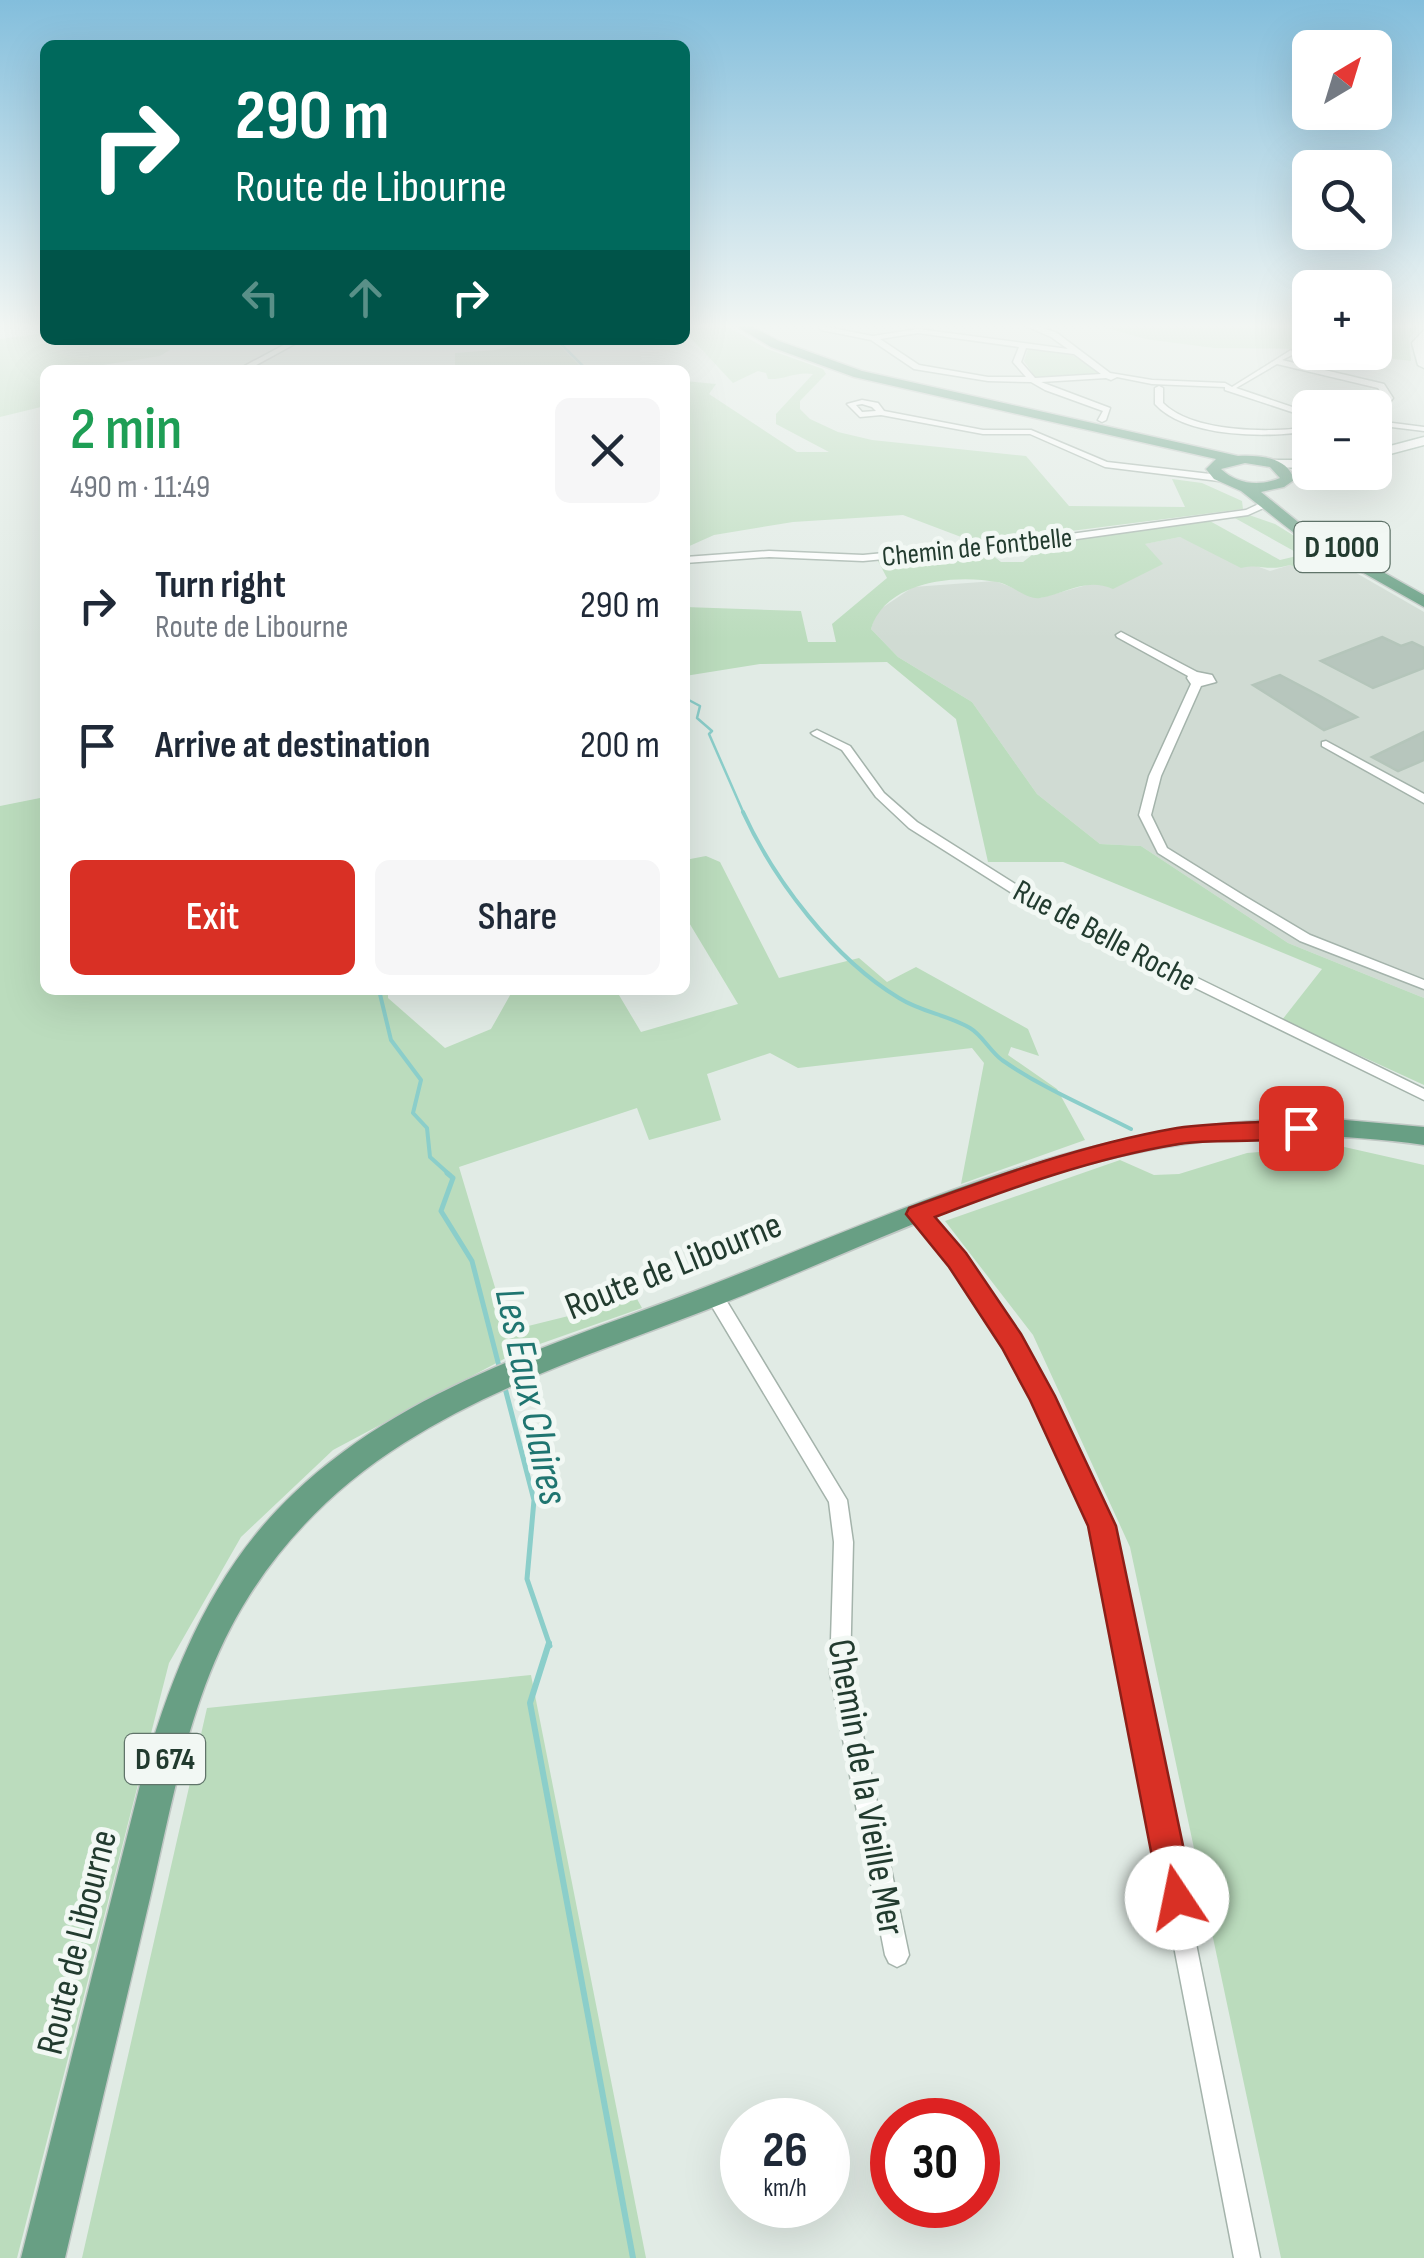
<!DOCTYPE html>
<html lang="en">
<head>
<meta charset="utf-8">
<style>
	body { margin:0; font-family:"Sofia Sans Condensed",sans-serif; background:#f6f6f7; color:#1f2937; height:100vh; display:flex; flex-direction:column; font-size:38px; white-space:nowrap }
	* { box-sizing:border-box; margin:0 }
	p { font-size:32px; color:#747a83 }
	.icon { flex:none; width:55px; height:55px; fill:none; stroke:currentColor; stroke-width:2; stroke-linecap:round; stroke-linejoin:round }
	.map { position:relative; flex:1; overflow:hidden }
	.details { position:absolute; left:40px; top:365px; width:650px; height:630px; display:flex; flex-direction:column; background:#fff; border-radius:15px; box-shadow:0 10px 40px #0002 }
	.details>* { flex:none }
	.guide { position:absolute; left:40px; top:40px; width:650px; height:305px; border-radius:15px; box-shadow:0 10px 40px #0002; background:#00695c; color:#fff; overflow:hidden }
	.needle { width:65px; rotate:38deg }
	.controls { position:absolute; left:1292px; top:30px; display:grid; gap:20px }
	.controls a { display:grid; place-items:center; width:100px; height:100px; border-radius:15px; background:#fff; box-shadow:0 10px 40px #0002; font-size:50px }
	.speed { position:absolute; left:720px; top:2098px; display:flex; gap:20px; font-size:50px; font-weight:700; text-align:center }
	.speed>* { display:grid; place-content:center; width:130px; height:130px; border-radius:50%; background:#fff; box-shadow:0 10px 40px #0002; line-height:1 }
	.speed small { font-size:25px; font-weight:400 }
	.speed .limit { border:15px solid #d22; background:#fff; color:#111 }
	.pin { position:absolute; display:grid; place-items:center; width:85px; height:85px; color:#fff; margin:-42px; border-radius:20px; box-shadow:0 5px 15px #0006 }
	.me { position:absolute; width:110px; margin:-55px; rotate:349deg; stroke-linejoin:round; filter:drop-shadow(0 0 8px #0008) }
	.turn { display:flex; align-items:center; gap:35px; height:210px; padding:0 30px; font-size:45px }
	.turn .icon { width:130px; height:130px; stroke-width:2.5 }
	.turn b { display:block; font-size:70px; line-height:85px }
	.lanes { display:flex; align-items:center; height:95px; padding:0 30px; background:#0003; justify-content:center; gap:50px; direction:ltr }
	.lanes .off { opacity:.35 }
	.round { display:grid; place-items:center; flex:none; width:105px; height:105px; border-radius:15px; background:#f6f6f7 }
	.overview { display:flex; align-items:center; justify-content:space-between; height:170px; padding:0 30px }
	h1 { font-size:60px; font-weight:600; line-height:75px; color:#1e9e55 }
	.cta { display:flex; gap:20px; margin-top:auto; padding:20px 30px }
	.cta a { flex:1; height:115px; border-radius:15px; background:#d93025; color:#fff; font-size:40px; font-weight:600; line-height:115px; text-align:center }
	.cta a+a { background:#f6f6f7; color:#1f2937 }
	ul { padding:0; list-style:none }
	li { display:flex; align-items:center; gap:30px; height:140px; padding:0 30px }
	li div { flex:1 }
	li b { display:block; font-size:38px }
	li em { font-style:normal }
	.map>svg:first-child { display:block }
	.built { fill:#d0dbd3 }
	.green { fill:#bbdcbd }
	.lines { fill:none; stroke-linecap:round; stroke-linejoin:round }
	.stream-far3 { stroke:#8bceca; stroke-width:2.5 }
	.stream-far2 { stroke:#8bceca; stroke-width:4 }
	.stream-far1 { stroke:#8bceca; stroke-width:5 }
	.stream { stroke:#8bceca; stroke-width:6 }
	.building { fill:#b7c6bd; stroke:#b4c5ba; stroke-width:2.5 }
	.street-casing { stroke:#a4b3ab; stroke-width:3 }
	.secondary-casing { stroke:#a0b7aa; stroke-width:3 }
	.primary-casing { stroke:#c1c8c5; stroke-width:3 }
	.street { fill:#fff; fill-rule:evenodd }
	.secondary { fill:#fff; fill-rule:evenodd }
	.primary { fill:#689f84; fill-rule:evenodd }
	.route { fill:#d93025; stroke:#8d1f18; stroke-width:2.5 }
	.labels { text-anchor:middle; stroke-width:10; stroke-linejoin:round; paint-order:stroke }
	.far-street-label { font-size:28px; fill:#223b2f; stroke:#f2f8f4 }
	.shield { fill:#f2f8f4; stroke:#60746a; stroke-width:2.5 }
	.shield-label { font-size:30px; font-weight:bold; fill:#223b2f }
	.street-label { font-size:32px; fill:#223b2f; stroke:#f2f8f4 }
	.near-street-label { font-size:38px; fill:#223b2f; stroke:#f2f8f4 }
	.near-water-label { font-size:42px; font-style:italic; fill:#1f7570; stroke:#f2f8f4 }
</style>
</head>
<body>
<div class="map">
<svg width="1424" height="2258" viewBox="0 0 1424 2258">
	<rect width="100%" height="100%" fill="#e1ebe5"/>
	<!-- built -->
	<path class="built" d="M1180,537L1270,571L1290,565L1307,573L1325,555L1424,612V998L1288,943L1141,846L1100,844L1037,794L972,702L898,657L871,629L876,612L913,587L995,581L1040,598L1162,564L1144,544Z"/>
	<!-- green -->
	<path class="green" d="M685,323H721L767,349L823,369L826,374L800,401V409L810,419L838,432L872,440L1026,456L1069,506L1185,507L1172,479L1202,483L1242,501L1243,509L977,543L903,515L793,522L714,535L685,548V381L716,384L709,394L797,452H829L776,424V414L813,374C795,371 785,380 768,379L766,373L758,371L733,383L685,332Z
		M1090,323H1310V349L1214,348L1145,339Z
		M1375,323H1421L1409,339L1411,361L1343,353L1375,352Z
		M45,333V340H120V347L170,350L160,356L84,368L95,370H45V406L0,417V339Z
		M539,340H554L584,370H455V353L495,350Z
		M1028,349L1069,353L1101,373L1035,377L1024,361Z
		M1249,515L1275,524L1325,555L1307,573L1290,565C1266,572 1262,563 1241,568L1180,537L1145,544L1163,564L1113,589C1086,577 1067,593 1040,598C1027,600 1011,584 997,582C955,574 885,581 871,629L898,657L972,702L1037,794L1100,844L1141,846L1288,943L1424,998V1085L1282,1020L1322,969L1063,862H988L956,719L887,662L760,664L685,676V607L801,611L808,642H836L832,624L887,578L878,561L987,551L1001,562H1023L1046,544L1208,520L1280,560L1301,555L1233,517Z
		M45,797V990H388V998L445,1048L491,1029L513,990H616L641,1032L738,1004L685,916V860L706,856L720,862L779,978L859,958L887,982L916,967L1028,1029L1039,1056L1011,1047L1008,1055L1057,1089L1085,1140L961,1184L984,1063L972,1048L798,1068L770,1053L707,1074L721,1120L649,1140L637,1108L459,1167L508,1331L637,1299L642,1308L517,1352L333,1450L241,1537L169,1663L17,2258H0V806Z
		M1340,1146L1424,1165V2258H1281L1130,1547L1033,1335L945,1221L1120,1160L1154,1175L1179,1174L1247,1153Z
		M531,1675L646,2258H82L207,1708Z"/>
	<g class="lines">
		<!-- stream-far3 -->
		<path class="stream-far3" d="M557,340L587,370
			M685,698L700,706L697,718L712,731L709,734L744,814"/>
		<!-- stream-far2 -->
		<path class="stream-far2" d="M743,812C774,880 834,959 899,998C921,1012 948,1015 970,1028C982,1035 990,1051 1002,1060C1042,1088 1088,1107 1131,1129
			M379,990L391,1040L421,1080L413,1113L427,1128L430,1157L450,1175"/>
		<!-- stream-far1 -->
		<path class="stream-far1" d="M447,1173L453,1178L441,1211L472,1261L500,1370
			M505,1388L534,1500L527,1579L550,1646"/>
		<!-- stream -->
		<path class="stream" d="M549,1643L530,1703L633,2258"/>
	</g>
	<!-- building -->
	<path class="building" d="M1382,637L1401,646L1412,642L1424,648V668L1373,688L1321,661Z
		M1280,675L1320,696L1357,717L1324,730L1253,685Z
		M1424,732V760L1398,771L1372,757Z"/>
	<g class="lines">
		<!-- street casing -->
		<g class="street-casing">
			<path id="street" d="M817,323H823L826,327L873,336L918,329L1068,349L1051,337L1019,323H1028L1057,333L1110,373L1152,380L1225,383L1232,387L1291,350L1294,354L1282,360L1384,384L1393,398L1377,421L1424,427V431L1375,425V413L1385,398L1378,388L1277,364L1236,388L1310,413V418L1225,390V387L1152,384L1117,377L1111,380L1106,378L1041,382L1110,408L1106,420L1102,422L1098,420L1103,411L1045,390L1031,382L988,381L914,369L871,340L821,330ZM918,333L1019,347L1013,362L1026,377H988L919,365L880,339ZM1026,348L1074,354L1101,374L1035,378L1021,362Z
				M293,340H302L247,370H237Z
				M1159,386L1163,388V403C1193,433 1271,433 1310,427V431C1268,438 1186,438 1155,404V388Z
				M862,400L878,403L884,411L983,430H1031L1107,462L1219,475L1223,478L1219,481L1105,467L1030,434H983L881,415L860,417L847,404ZM862,404L872,407L876,411L862,412L856,405Z
				M1265,501L1269,504L1268,506L1248,515L1041,544L863,561L769,557L685,563V557L769,551L863,555L1041,538L1246,510Z
				M1121,632L1197,672L1212,675L1216,682L1201,686L1161,776L1151,815L1167,848L1246,897L1310,935L1424,980V989L1300,941L1238,903L1158,853L1139,815L1149,776L1191,684L1187,678L1188,676L1117,637L1116,635Z
				M817,730L850,746L884,793L917,822L1023,889L1081,921L1424,1089V1100L1071,927L1015,895L909,828L876,797L842,750L813,735L811,733Z
				M1326,741L1424,794V803L1322,746V742Z
				M918,1208L924,1210L963,1256L1018,1336L1051,1396L1111,1526L1260,2258H1234L1093,1526L1034,1399L1006,1346L951,1264L912,1218L910,1214L912,1210Z
				M714,1288L720,1290L847,1500L853,1542L850,1673L909,1955L905,1963L897,1967L889,1963L885,1955L830,1673L834,1542L829,1502L708,1300L706,1295L708,1290Z"/>
		</g>
		<!-- secondary casing -->
		<g class="secondary-casing">
			<path id="secondary" d="M1424,330V368L1418,365L1412,343Z
				M1424,437V445L1375,458V450Z
				M1274,460H1310V468L1270,467L1268,464Z"/>
		</g>
		<!-- primary casing -->
		<g class="primary-casing">
			<path id="primary" d="M731,323H745L779,341L862,371L1238,456C1259,455 1288,457 1294,480L1284,487L1261,492L1308,530L1424,595V607L1298,536L1241,491L1214,479L1206,469L1216,459L854,377L771,347ZM1245,463L1270,467L1280,478C1259,487 1237,484 1221,469Z
				M1334,1119L1424,1127V1145C1345,1134 1264,1132 1185,1144C1023,1167 875,1243 724,1303C616,1346 503,1380 404,1443C342,1482 288,1534 249,1596C191,1687 174,1795 150,1898C122,2018 93,2138 65,2258H21L142,1777C172,1671 212,1571 293,1494C407,1385 560,1343 703,1288C917,1205 1098,1114 1334,1119Z"/>
		</g>
		<!-- street -->
		<use href="#street" class="street"/>
		<!-- secondary -->
		<use href="#secondary" class="secondary"/>
		<!-- primary -->
		<use href="#primary" class="primary"/>
	</g>
	<!-- sky -->
	<linearGradient id="sky" x2="0" y2="1"><stop stop-color="#83bedc"/><stop offset="0.51" stop-color="#f2f6f3"/><stop offset="1" stop-color="#f2f6f3" stop-opacity="0"/></linearGradient>
	<rect width="1424" height="639" fill="url(#sky)"/>
	<!-- route -->
	<path class="route" d="M1301,1120L1309,1122L1313,1128L1309,1134C1268,1146 1221,1137 1179,1144C1094,1158 1014,1187 935,1217L966,1253L1021,1334L1055,1396L1116,1526L1194,1898L1189,1910L1177,1915L1165,1910L1160,1898L1088,1526L1030,1400L1002,1348L949,1267L906,1214L909,1208C997,1176 1085,1144 1177,1128C1217,1122 1260,1123 1301,1120Z"/>
	<g class="labels">
		<!-- far-street labels -->
		<g class="far-street-label">
			<text transform="translate(977 546) rotate(-6)" y="10">Chemin de Fontbelle</text>
		</g>
		<!-- shield labels -->
		<g class="shield">
			<rect x="1294.5" y="522" width="95" height="50" rx="8"/>
			<rect x="125" y="1734" width="80" height="50" rx="8"/>
		</g>
		<g class="shield-label">
			<text x="1342" y="557">D 1000</text>
			<text x="165" y="1769">D 674</text>
		</g>
		<!-- street labels -->
		<g class="street-label">
			<text transform="translate(1105 935) rotate(28)" y="11">Rue de Belle Roche</text>
		</g>
		<!-- near-street labels -->
		<g class="near-street-label">
			<text transform="translate(673 1265) rotate(-22)" y="13">Route de Libourne</text>
			<text transform="translate(867 1787) rotate(80)" y="13">Chemin de la Vieille Mer</text>
			<text transform="translate(76 1942) rotate(-76)" y="13">Route de Libourne</text>
		</g>
		<!-- near-water labels -->
		<g class="near-water-label">
			<text transform="translate(533 1396) rotate(78)" y="15">Les Eaux Claires</text>
		</g>
	</g>
</svg>
<div class="controls">
<a><svg class="needle" viewBox="-14 -14 28 28"><path d="M0-13l5 13h-10z" fill="#e53935"/><path d="M0 13l5-13h-10z" fill="#747a83"/></svg></a>
<a><svg class="icon" aria-label="search" viewBox="0 0 24 24"><circle cx="10" cy="10" r="6"/><path d="M15 15l6 6"/></svg></a>
<a>+</a>
<a>−</a>
</div>
<div class="speed"><div>26<small>km/h</small></div><div class="limit">30</div></div>
<div class="pin" style="left:1301px;top:1128px;background:#d93025"><svg class="icon" aria-label="arrive" viewBox="0 0 24 24"><path d="M6 21V4h12l-3 4 3 4H6"/></svg></div>
<svg class="me" style="left:1177px;top:1898px" viewBox="-20 -20 40 40"><circle r="19" fill="#fff"/><path d="M0-13L10 11 0 6-10 11z" fill="#d93025"/></svg>
<div class="guide">
<div class="turn"><svg class="icon" aria-label="right" viewBox="0 0 24 24"><path d="M7 20v-9h11M14 6l5 5-5 5"/></svg><div><b>290 m</b>Route de Libourne</div></div>
<div class="lanes"><svg class="icon off" aria-label="left" viewBox="0 0 24 24"><path d="M17 20v-9H6M10 6l-5 5 5 5"/></svg><svg class="icon off" aria-label="ahead" viewBox="0 0 24 24"><path d="M12 20V5M6 11l6-6 6 6"/></svg><svg class="icon" aria-label="right" viewBox="0 0 24 24"><path d="M7 20v-9h11M14 6l5 5-5 5"/></svg></div>
</div>
<section class="details">
<div class="overview"><div><h1>2 min</h1><p>490 m · 11:49</p></div><a class="round"><svg class="icon" aria-label="close" viewBox="0 0 24 24"><path d="M6 6l12 12M18 6L6 18"/></svg></a></div>
<ul>
<li><svg class="icon" aria-label="right" viewBox="0 0 24 24"><path d="M7 20v-9h11M14 6l5 5-5 5"/></svg><div><b>Turn right</b><p>Route de Libourne</p></div><em>290 m</em></li>
<li><svg class="icon" aria-label="arrive" viewBox="0 0 24 24"><path d="M6 21V4h12l-3 4 3 4H6"/></svg><div><b>Arrive at destination</b></div><em>200 m</em></li>
</ul>
<div class="cta"><a>Exit</a><a>Share</a></div>
</section>
</div>
</body>
</html>
